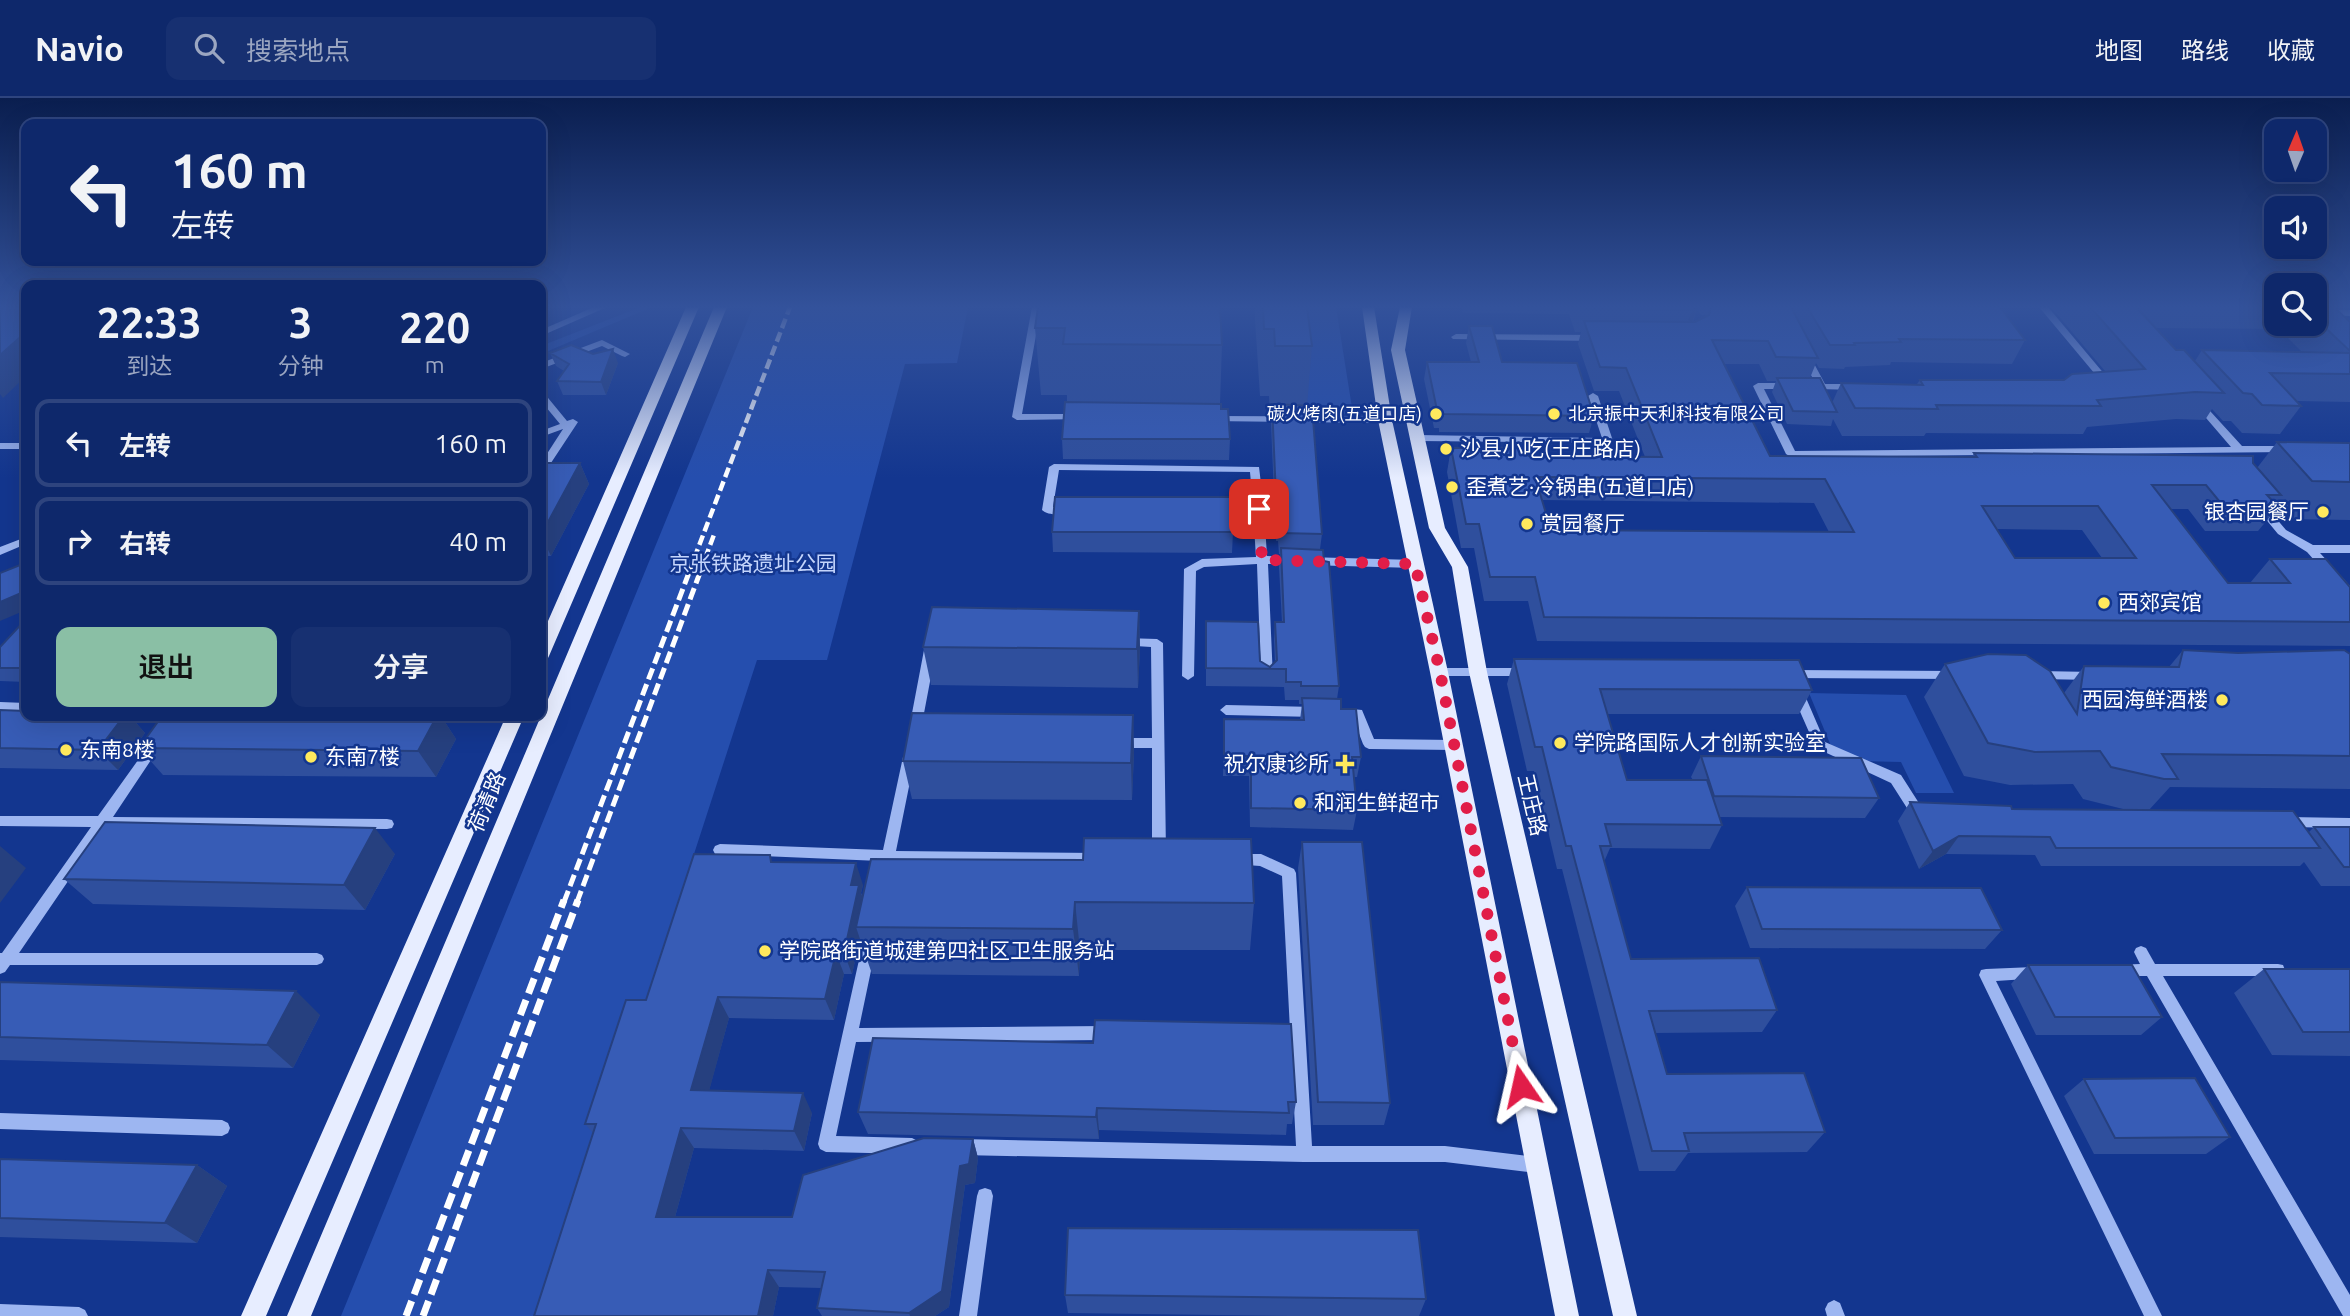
<!DOCTYPE html>
<html lang="zh">
<head>
<meta charset="utf-8">
<style>
	body { margin:0; font-family:Ubuntu,"Noto Sans SC",sans-serif; background:#173071; color:#f1f3f6; height:100vh; display:flex; flex-direction:column; font-size:26px; white-space:nowrap }
	* { box-sizing:border-box; margin:0 }
	p { font-size:23px; color:#9ba6c1 }
	.icon { flex:none; width:38px; height:38px; fill:none; stroke:currentColor; stroke-width:2; stroke-linecap:round; stroke-linejoin:round }
	.map { position:relative; flex:1; overflow:hidden }
	.drawer { position:absolute; left:21px; top:182px; width:525px; height:441px; display:flex; flex-direction:column; background:#0e286b; border-radius:14px; box-shadow:0 7px 28px #0002,0 0 0 2px #2e447e }
	.drawer>* { flex:none }
	.banner { position:absolute; left:21px; top:21px; width:525px; height:147px; border-radius:14px; box-shadow:0 7px 28px #0002,0 0 0 2px #2e447e; background:#0e286b; color:#f1f3f6; overflow:hidden }
	.needle { width:46px; rotate:2deg }
	.fabs { position:absolute; left:2264px; top:21px; display:grid; gap:14px }
	.fabs a { display:grid; place-items:center; width:63px; height:63px; border-radius:14px; background:#0e286b; box-shadow:0 7px 28px #0002,0 0 0 2px #2e447e; font-size:35px }
	.pin { position:absolute; display:grid; place-items:center; width:60px; height:60px; color:#fff; margin:-30px; border-radius:14px; box-shadow:0 4px 10px #0006 }
	.me { position:absolute; width:77px; margin:-38px; rotate:349deg; stroke-linejoin:round; filter:drop-shadow(0 0 5px #0008) }
	.turn { display:flex; align-items:center; gap:24px; height:147px; padding:0 35px; font-size:32px }
	.turn .icon { width:91px; height:91px; stroke-width:2.5 }
	.turn b { display:block; font-size:49px; line-height:60px }
	.eta { display:flex; justify-content:space-evenly; align-items:center; height:119px; text-align:center }
	.eta b { font-size:42px; font-weight:600; line-height:49px }
	.cta { display:flex; gap:14px; margin-top:auto; padding:14px 35px }
	.cta a { flex:1; height:80px; border-radius:14px; background:#8abfa5; color:#111; font-size:28px; font-weight:600; line-height:80px; text-align:center }
	.cta a+a { background:#173071; color:#f1f3f6 }
	ul { padding:0; list-style:none }
	li { display:flex; align-items:center; gap:21px; height:88px; margin:0 14px 10px; padding:0 21px; border:4px solid #2e447e; border-radius:14px }
	li div { flex:1 }
	li b { display:block; font-size:26px }
	li em { font-style:normal }
	header { display:flex; align-items:center; gap:42px; box-sizing:border-box; height:98px; padding:0 35px; background:#0e286b; border-bottom:2px solid #2e447e }
	header strong { font-size:33px }
	nav { display:flex; gap:38px; margin-inline-start:auto; font-size:24px }
	.search { width:490px; height:63px; background:#173071; display:flex; align-items:center; gap:18px; box-sizing:border-box; padding:0 24px; border-radius:14px; color:#9ba6c1; font-size:26px }
	.map>svg:first-child { display:block }
	.green { fill:#254eae }
	.lines { fill:none; stroke-linecap:round; stroke-linejoin:round }
	.minor { fill:#9db6f1; fill-rule:evenodd }
	.major { fill:#e7edff; fill-rule:evenodd }
	.rail-far2 { stroke:#fff; stroke-width:4.5; stroke-dasharray:10 4.5; stroke-linecap:butt }
	.rail-far1 { stroke:#fff; stroke-width:5; stroke-dasharray:12 5; stroke-linecap:butt }
	.rail { stroke:#fff; stroke-width:7; stroke-dasharray:16 7; stroke-linecap:butt }
	.wall { fill:#2f4f9d; fill-rule:evenodd }
	.shaded-wall { fill:#26407f }
	.building { fill:#375cb6; stroke:#26407f; stroke-width:2; fill-rule:evenodd }
	.route { stroke:#e11d48; stroke-width:12; stroke-dasharray:0 21.6 }
	.poi-dot { fill:#ffe95d; stroke:#13368f; stroke-width:2.5 }
	.labels { text-anchor:middle; stroke-width:5; stroke-linejoin:round; paint-order:stroke }
	.far-poi-label { font-size:18px; fill:#fff; stroke:#13368f; text-anchor:end }
	.poi-label { font-size:21px; fill:#fff; stroke:#13368f; text-anchor:start }
	.park-label { font-size:21px; fill:#c4d5fc; stroke:#13368f }
	.street-label { font-size:21px; fill:#fff; stroke:#13368f }
</style>
</head>
<body>
<header>
<strong>Navio</strong>
<div class="search"><svg class="icon" aria-label="search" viewBox="0 0 24 24"><circle cx="10" cy="10" r="6"/><path d="M15 15l6 6"/></svg>搜索地点</div>
<nav><a>地图</a><a>路线</a><a>收藏</a></nav>
</header>
<div class="map">
<svg width="2350" height="1218" viewBox="0 0 2350 1218">
	<rect width="100%" height="100%" fill="#13368f"/>
	<!-- green -->
	<path class="green" d="M652,209L541,256V248L638,210Z
		M753,209H968L957,265L905,266L827,562H757L544,1218H341Z
		M1336,209L1353,316L1308,315L1298,210Z
		M1809,595L1906,597L1954,695H1916L1901,664L1859,663L1831,648Z"/>
	<g class="lines">
		<!-- minor -->
		<path class="minor" d="M594,209H607L541,238V232Z
			M1032,209H1041L1022,316H1080L1083,317V321L1017,322L1012,319Z
			M2039,209H2048L2111,284V288H2105Z
			M2326,212H2350V218L2323,217L2322,215Z
			M1456,236L1596,237L1601,240L1596,243L1453,241L1451,239Z
			M602,242L630,256L625,259L622,258L602,248L541,271V265Z
			M1805,255L1810,258L1825,286H1856L1861,289L1856,292L1819,291L1800,258Z
			M1758,285H1790L1795,288L1790,291H1764L1795,353L2231,349L2194,306L2192,304L2197,301L2200,302L2242,348H2289L2294,351L2289,354L1791,359L1786,356L1753,288Z
			M541,294L544,295L567,323L573,321L578,324L545,374L541,375V365L563,331L541,339V333L560,326L541,303Z
			M1593,295L1598,298L1613,343L1612,345L1418,343L1413,340L1418,337L1602,340L1588,298Z
			M1214,318L1385,319L1390,322L1385,325L1211,323V319Z
			M0,345H26V351H0Z
			M1054,366L1259,369L1264,411L1267,458L1415,462L1421,466L1415,470L1268,466L1273,581L1267,585L1261,581L1257,466L1204,469L1196,473L1194,578L1188,582L1182,578L1184,471L1202,461L1256,459L1253,414H1216L1211,411L1216,408H1253L1250,374L1059,372L1053,409H1068L1073,412C1067,418 1048,418 1042,412L1049,369Z
			M2259,404L2263,405L2286,432L2313,447H2350V455H2320L2350,488V499L2346,498L2307,454L2278,436L2254,407Z
			M26,439V446L0,457V449Z
			M1124,540L1157,541L1163,545L1166,755L1164,759L1159,761L1154,759L1152,755V650H1119L1115,648L1113,645L1115,642L1119,640H1152L1151,549L1120,547L1118,544L1120,541Z
			M930,548L936,552L921,631L919,634H911L909,631L924,552Z
			M1439,570H1527L1533,574L1527,578H1439L1433,574Z
			M1790,572L1954,573L1960,577L1954,581L1790,580L1784,576Z
			M2038,573L2094,574L2100,578L2094,582L2038,581L2032,577Z
			M1797,589L1803,593L1825,644L1901,677L1924,713L1926,717L1924,721L1919,722L1914,721L1891,685L1816,650L1791,593Z
			M0,604L26,605V613L0,614Z
			M1226,607L1316,609L1322,614L1316,619L1226,617L1220,612Z
			M1342,610L1362,612L1374,641L1454,642L1458,644L1460,647L1458,650L1454,652L1369,651L1365,649L1363,646L1353,620L1338,618L1336,615L1338,612Z
			M155,642L159,644L161,647L113,719L387,721L392,722L394,726L392,730L387,731L105,729L19,855H317L322,857L324,861L322,865L317,867H10L5,874L0,876V855H2L91,729L0,728V718H98L151,644Z
			M909,654L913,656L915,659L896,753L1097,755L1102,757L1104,761L1102,765L1097,767L894,764L889,782L884,784L879,782L877,778L880,763L715,756L713,752L715,748L720,746L883,752L903,659L905,656Z
			M2287,719L2350,720V730L2287,729L2282,728L2280,724L2282,720Z
			M1238,756H1261L1294,771L1296,775L1312,1048H1445L1537,1059L1543,1061L1545,1067L1543,1073L1537,1075L1445,1064H1304L961,1057L955,1055L953,1049L955,1043L961,1041L1296,1048L1282,778L1260,768L1233,766L1231,762L1233,758Z
			M870,838L875,840L877,844L859,930L1108,928L1113,930L1116,935L1113,940L1108,942L856,944L836,1038L912,1040L918,1043L920,1048L918,1053L912,1056L826,1054L820,1051L818,1046L863,844L865,840Z
			M2141,848L2146,850L2155,866H2278L2283,867L2285,872L2283,877L2278,878H2163L2350,1197V1218H2343L2147,878H2121L2116,877L2114,872L2116,867L2140,866L2134,854L2136,850Z
			M2036,869L2041,870L2043,875L2041,880L1996,883L2162,1218H2144L1979,877L1981,872L1986,871Z
			M0,1015L222,1022L228,1025L230,1030L228,1035L222,1038L0,1031Z
			M985,1090L991,1092L993,1098L977,1218H959L977,1098L979,1092Z
			M1834,1202L1840,1205L1845,1218H1827L1825,1211L1828,1205Z
			M0,1206L79,1209L85,1212L88,1218H0Z"/>
		<!-- major -->
		<path class="major" d="M686,209H699L549,558L547,562L541,564V539Z
			M714,209H727L311,1218H287Z
			M1362,209H1374L1392,322L1448,574L1579,1218H1555L1430,574L1378,322Z
			M1400,209H1412L1405,252L1445,430L1468,469L1487,574L1637,1218H1613L1469,574L1452,469L1429,430L1391,252Z
			M506,618H524L266,1218H241Z"/>
		<!-- rail-far2 -->
		<path class="rail-far2" d="M689,474L790,209
			M700,474L715,434"/>
		<!-- rail-far1 -->
		<path class="rail-far1" d="M564,804L690,472
			M577,804L701,472"/>
		<!-- rail -->
		<path class="rail" d="M406,1218L564,802
			M423,1218L578,802"/>
	</g>
	<!-- wall -->
	<path class="wall" d="M1038,209L1222,247L1220,306L1230,341L1229,362L1063,361L1062,341L1067,304V297H1041L1035,230Z
		M1255,209H1307L1312,248L1307,308L1322,436L1320,451L1339,588L1337,601L1361,659L1357,679H1354L1357,712L1353,732L1250,729L1249,678H1223L1224,621L1300,622L1302,606H1299V602H1285L1284,589L1206,588V542L1260,563L1270,569L1275,564L1274,542L1275,524H1282L1279,469L1280,456H1279L1278,443H1276L1271,326V315H1270L1269,298H1260L1255,222Z
		M1461,209H2000L2025,242L2012,266L1891,264L1890,267L1845,269L1844,271L1819,270L1816,265L1810,280L1832,305L1841,285L1917,286L1920,282H2064L2105,273L2051,209H2277V226H2315V209L2350,224V304L2297,303L2301,308L2280,336L2242,335L2231,323H2223L2212,311L2205,322L2176,321L2087,329L2083,336L1926,335L1924,338H1842L1833,321L1831,328L1787,326L1772,294L1776,283H1767L1759,266H1724L1770,358L1972,359L1974,355L2253,365L2257,370L2277,344L2350,345V422L2281,421L2274,414L2258,433H2205L2188,411H2170L2228,485H2250L2270,461L2350,489V548L1537,543L1528,503H1484L1474,450H1461L1447,374L1451,350L1529,358L1645,359L1619,293H1594L1578,246L1581,234H1575L1569,216L1463,215ZM1697,210L1701,217H1707L1693,224ZM2156,230L2279,231L2302,254L2202,252L2195,263L2176,252ZM1542,402L1814,405L1829,434L1551,432ZM1997,431L2082,432L2102,460H2015Z
		M1469,228L1502,264L1594,318L1589,335L1439,334V330H1434L1424,281L1427,264H1471L1466,245Z
		M550,255L593,256L618,265L606,297H563L557,283L564,273L556,268Z
		M541,365H580L589,386L551,458H541Z
		M1052,434H1233L1232,455L1053,454Z
		M1139,513L1140,551L1138,590L931,587L923,549Z
		M26,521V584L0,583V549Z
		M2183,552L2238,555L2350,556V691L2170,689L2149,712L2309,734L2314,729H2350V788H2321L2304,764L2300,768H2041L2035,757L1946,756L1919,771L1898,723L1910,704L2012,711L2127,712L2083,701L2073,686L2010,687L1964,678L1924,599L1945,566L2064,595L2084,568L2169,569Z
		M1514,561L1812,592L1799,616H1607L1627,682H1693L1691,679L1701,658L1879,700L1865,720L1719,719L1722,727L1710,751L1610,750L1604,764L1631,861L1777,912L1762,934L1655,935L1667,976L1825,1034L1807,1054L1688,1055L1675,1073H1639L1562,771H1557L1534,673H1527L1507,586Z
		M0,612L26,618H130L145,635L118,672L0,670Z
		M1133,617L1134,655L1132,702L912,701L903,663Z
		M162,618H441L456,641L436,679L163,677L139,650Z
		M1302,744L1390,1005L1384,1027H1313L1298,770Z
		M395,756L365,812L93,806L64,781Z
		M772,764L863,787L861,795L863,798L1254,805L1250,852H1080L1079,878L872,876L860,841L852,876H844L834,922L729,920L709,992L812,1015L804,1053L694,1050L675,1119H792L973,1041L978,1060L975,1085L965,1087L949,1209L935,1218H822L817,1210L821,1190L779,1189L773,1218L593,1035L585,1026L646,902Z
		M1747,789L2002,832L1985,851L1750,850L1735,808Z
		M2028,867L2162,919L2141,937H2036L2011,886Z
		M2264,871H2350V958L2272,957L2234,895Z
		M0,884L320,917L293,970L0,962Z
		M2084,981L2230,1039L2206,1056H2094L2064,998Z
		M1296,1004L1292,1026H1287L1286,1037L1099,1032V1041L868,1036L858,1014Z
		M0,1061L197,1067L227,1088L197,1145L0,1139Z
		M1065,1197L1426,1201L1419,1218H1290L1068,1215Z"/>
	<!-- shaded-wall -->
	<path class="shaded-wall" d="M1697,210L1689,233L1684,235L1692,212Z
		M26,234V278L3,300L0,296V257Z
		M613,251L618,265L606,297L601,284Z
		M580,365L589,386L551,458L541,437Z
		M26,493V512L0,523V504Z
		M1139,513L1140,551L1138,590L1137,551Z
		M1133,617L1134,655L1132,702L1131,665Z
		M124,618H130L145,635L118,672L98,652Z
		M437,618H441L456,641L436,679L418,653Z
		M375,730L395,756L365,812L344,787Z
		M1959,738L1946,756L1919,771L1933,753Z
		M0,748L26,770L0,805Z
		M856,765L863,787L861,795L866,810L856,829L860,841L852,876L844,855L851,787Z
		M1075,804L1080,852L1079,878L1073,831Z
		M836,855L844,876L834,922L825,901Z
		M296,893L320,917L293,970L267,947Z
		M718,899L729,920L704,1012L691,992Z
		M803,995L812,1015L804,1053L794,1033Z
		M1097,1010L1099,1032V1041L1096,1019Z
		M681,1030L694,1050L670,1137L656,1119Z
		M973,1041L978,1060L975,1085L965,1087L949,1209L935,1218H910L909,1215L960,1068Z
		M197,1067L227,1088L197,1145L165,1125Z
		M768,1172L779,1189L773,1218H758Z"/>
	<!-- building -->
	<path class="building" d="M3,209H26V234L0,257V212Z
		M1038,209H1220L1222,247L1063,246L1065,230H1035Z
		M1263,209H1307L1312,248H1275L1274,231H1264Z
		M1580,209H1697V210L1692,212L1581,211Z
		M1711,209H1791L1818,260L1776,259L1768,243L1712,242L1770,358L1977,359L1974,355L2253,358V365L2281,397H2267L2278,409H2224L2206,387H2152L2228,485H2290L2270,461H2326L2350,489V524L1544,519L1535,479H1490L1479,426H1466L1451,350H1527L1529,358L1662,359L1626,270L1600,269L1584,223L1695,224L1709,217ZM1535,379L1825,381L1854,434L1551,432ZM1982,408H2098L2136,460H2015Z
		M1807,209H2000L2025,242L1899,241L1901,244L1854,245L1855,247H1830Z
		M2090,209H2136L2176,252H2184L2224,295L2195,294L2097,302L2101,308L1936,307L1938,311L1855,310L1841,285L1923,287L1920,282H2064L2072,276L2145,271Z
		M2315,209H2334L2350,224V253L2315,220Z
		M1469,228H1492L1502,264L1577,265L1594,318L1443,316L1442,312H1437L1427,264H1479Z
		M571,247L593,256L613,251L601,284L557,283L569,266L550,255Z
		M2202,252L2350,255V276L2270,275L2301,308L2262,307L2252,296L2243,295Z
		M1777,280H1820L1837,314L1793,313Z
		M1065,304L1221,306V311H1228L1230,341H1062Z
		M1272,306L1312,308L1322,436L1281,435L1280,422H1277Z
		M2277,344L2350,345V384L2312,383Z
		M541,365H580L541,437Z
		M1055,399H1232L1233,434H1052Z
		M1281,450L1323,452L1324,463L1329,464L1339,588H1301V584H1286V571L1206,570V523L1258,524L1260,563L1270,569L1277,562L1275,524H1284Z
		M20,467H26V493L0,504V475Z
		M932,509L1139,513L1137,551L923,549Z
		M26,521V570H0V549Z
		M2183,552L2238,555L2344,552L2350,556V658L2162,656L2178,681H2164L2111,669L2100,653L2035,654L1988,645L1945,566L1988,556L2026,557L2050,573L2077,616L2084,568L2179,569Z
		M1514,561L1799,562L1812,592L1600,591L1627,682H1707L1722,727L1605,726L1611,748H1600L1631,861L1759,860L1777,912L1649,913L1667,976L1804,975L1825,1034L1684,1035L1689,1053H1652L1571,748H1566L1542,649H1535Z
		M1302,600L1341,601V611H1356L1361,659H1352L1357,712L1251,710V658H1224V621L1304,622Z
		M0,612L26,613V618H124L98,652L0,650Z
		M912,615L1133,617L1131,665L903,663Z
		M162,618H437L418,653L139,650Z
		M1701,658L1861,660L1879,700L1714,698Z
		M1910,704L2011,708L2012,711L2293,713L2320,750H2056L2050,739L1959,738L1933,753Z
		M105,724L375,730L344,787L64,781Z
		M2314,729H2350V769H2344Z
		M1084,740L1251,741L1254,805L1075,804L1073,831L856,829L871,761L1083,762Z
		M1302,744H1362L1390,1005L1318,1004Z
		M694,756L770,757L771,764L856,765L851,787H859L844,855H836L825,901L718,899L691,992L803,995L794,1033L681,1030L656,1119H792L803,1077L924,1040L973,1041L969,1066L960,1068L942,1193L909,1215L817,1210L825,1174L768,1172L758,1218H534L596,1026H585L626,902H646Z
		M1747,789L1981,790L2002,832L1762,831Z
		M2028,867H2132L2162,919H2055Z
		M2264,871H2350V934H2303Z
		M0,884L296,893L267,947L0,939Z
		M1095,922L1291,926L1296,1004H1288L1289,1015L1097,1010L1096,1019L858,1014L873,940L1093,945Z
		M2195,980L2230,1039L2115,1040L2084,981Z
		M0,1061L197,1067L165,1125L0,1120Z
		M1068,1130L1418,1132L1426,1201L1065,1197Z"/>
	<!-- sky -->
	<linearGradient id="sky" x2="0" y2="1"><stop stop-color="#0a1e4f"/><stop offset="0.55" stop-color="#33529b"/><stop offset="1" stop-color="#33529b" stop-opacity="0"/></linearGradient>
	<rect width="2350" height="380" fill="url(#sky)"/>
	<g class="lines">
		<!-- route -->
		<path class="route" d="M1259,411L1262,462L1415,466L1440,574L1521,988"/>
	</g>
	<!-- markers -->
	<g class="poi-dot">
		<circle cx="1436" cy="316" r="7"/>
		<circle cx="1554" cy="316" r="7"/>
		<circle cx="1446" cy="351" r="7"/>
		<circle cx="1452" cy="389" r="7"/>
		<circle cx="2323" cy="414" r="7"/>
		<circle cx="1527" cy="426" r="7"/>
		<circle cx="2104" cy="505" r="7"/>
		<circle cx="2222" cy="602" r="7"/>
		<circle cx="1560" cy="645" r="7"/>
		<circle cx="66" cy="652" r="7"/>
		<circle cx="311" cy="659" r="7"/>
		<path d="M1341.5 655.5h7v7h7v7h-7v7h-7v-7h-7v-7h7z"/>
		<circle cx="1300" cy="705" r="7"/>
		<circle cx="765" cy="853" r="7"/>
	</g>
	<g class="labels">
		<!-- far-poi labels -->
		<g class="far-poi-label">
			<text x="1422" y="322">碳火烤肉(五道口店)</text>
			<text x="1568" y="322" text-anchor="start">北京振中天利科技有限公司</text>
		</g>
		<!-- poi labels -->
		<g class="poi-label">
			<text x="1460" y="358">沙县小吃(王庄路店)</text>
			<text x="1466" y="396">歪煮艺·冷锅串(五道口店)</text>
			<text x="2309" y="421" text-anchor="end">银杏园餐厅</text>
			<text x="1541" y="433">赏园餐厅</text>
			<text x="2118" y="512">西郊宾馆</text>
			<text x="2208" y="609" text-anchor="end">西园海鲜酒楼</text>
			<text x="1574" y="652">学院路国际人才创新实验室</text>
			<text x="80" y="659">东南8楼</text>
			<text x="325" y="666">东南7楼</text>
			<text x="1329" y="673" text-anchor="end">祝尔康诊所</text>
			<text x="1314" y="712">和润生鲜超市</text>
			<text x="779" y="860">学院路街道城建第四社区卫生服务站</text>
		</g>
		<!-- park labels -->
		<g class="park-label">
			<text x="753" y="473">京张铁路遗址公园</text>
		</g>
		<!-- street labels -->
		<g class="street-label">
			<text transform="translate(487 704) rotate(-67)" y="7">荷清路</text>
			<text transform="translate(1532 707) rotate(77)" y="7">王庄路</text>
		</g>
	</g>
</svg>
<div class="fabs">
<a><svg class="needle" viewBox="-14 -14 28 28"><path d="M0-13l5 13h-10z" fill="#e53935"/><path d="M0 13l5-13h-10z" fill="#9ba6c1"/></svg></a>
<a><svg class="icon" aria-label="sound" viewBox="0 0 24 24"><path d="M4 9h4l5-4v14l-5-4H4zM17 9q2 3 0 6"/></svg></a>
<a><svg class="icon" aria-label="search" viewBox="0 0 24 24"><circle cx="10" cy="10" r="6"/><path d="M15 15l6 6"/></svg></a>
</div>
<div class="pin" style="left:1259px;top:411px;background:#d93025"><svg class="icon" aria-label="arrive" viewBox="0 0 24 24"><path d="M6 21V4h12l-3 4 3 4H6"/></svg></div>
<svg class="me" style="left:1521px;top:988px" viewBox="-20 -20 40 40"><path d="M0-17L14 15 0 8-14 15z" fill="#e11d48" stroke="#fff" stroke-width="4"/></svg>
<div class="banner">
<div class="turn"><svg class="icon" aria-label="left" viewBox="0 0 24 24"><path d="M17 20v-9H6M10 6l-5 5 5 5"/></svg><div><b>160 m</b>左转</div></div>
</div>
<section class="drawer">
<div class="eta">
<div><b>22:33</b><p>到达</p></div>
<div><b>3</b><p>分钟</p></div>
<div><b>220</b><p>m</p></div>
</div>
<ul>
<li><svg class="icon" aria-label="left" viewBox="0 0 24 24"><path d="M17 20v-9H6M10 6l-5 5 5 5"/></svg><div><b>左转</b></div><em>160 m</em></li>
<li><svg class="icon" aria-label="right" viewBox="0 0 24 24"><path d="M7 20v-9h11M14 6l5 5-5 5"/></svg><div><b>右转</b></div><em>40 m</em></li>
</ul>
<div class="cta"><a>退出</a><a>分享</a></div>
</section>
</div>
</body>
</html>
